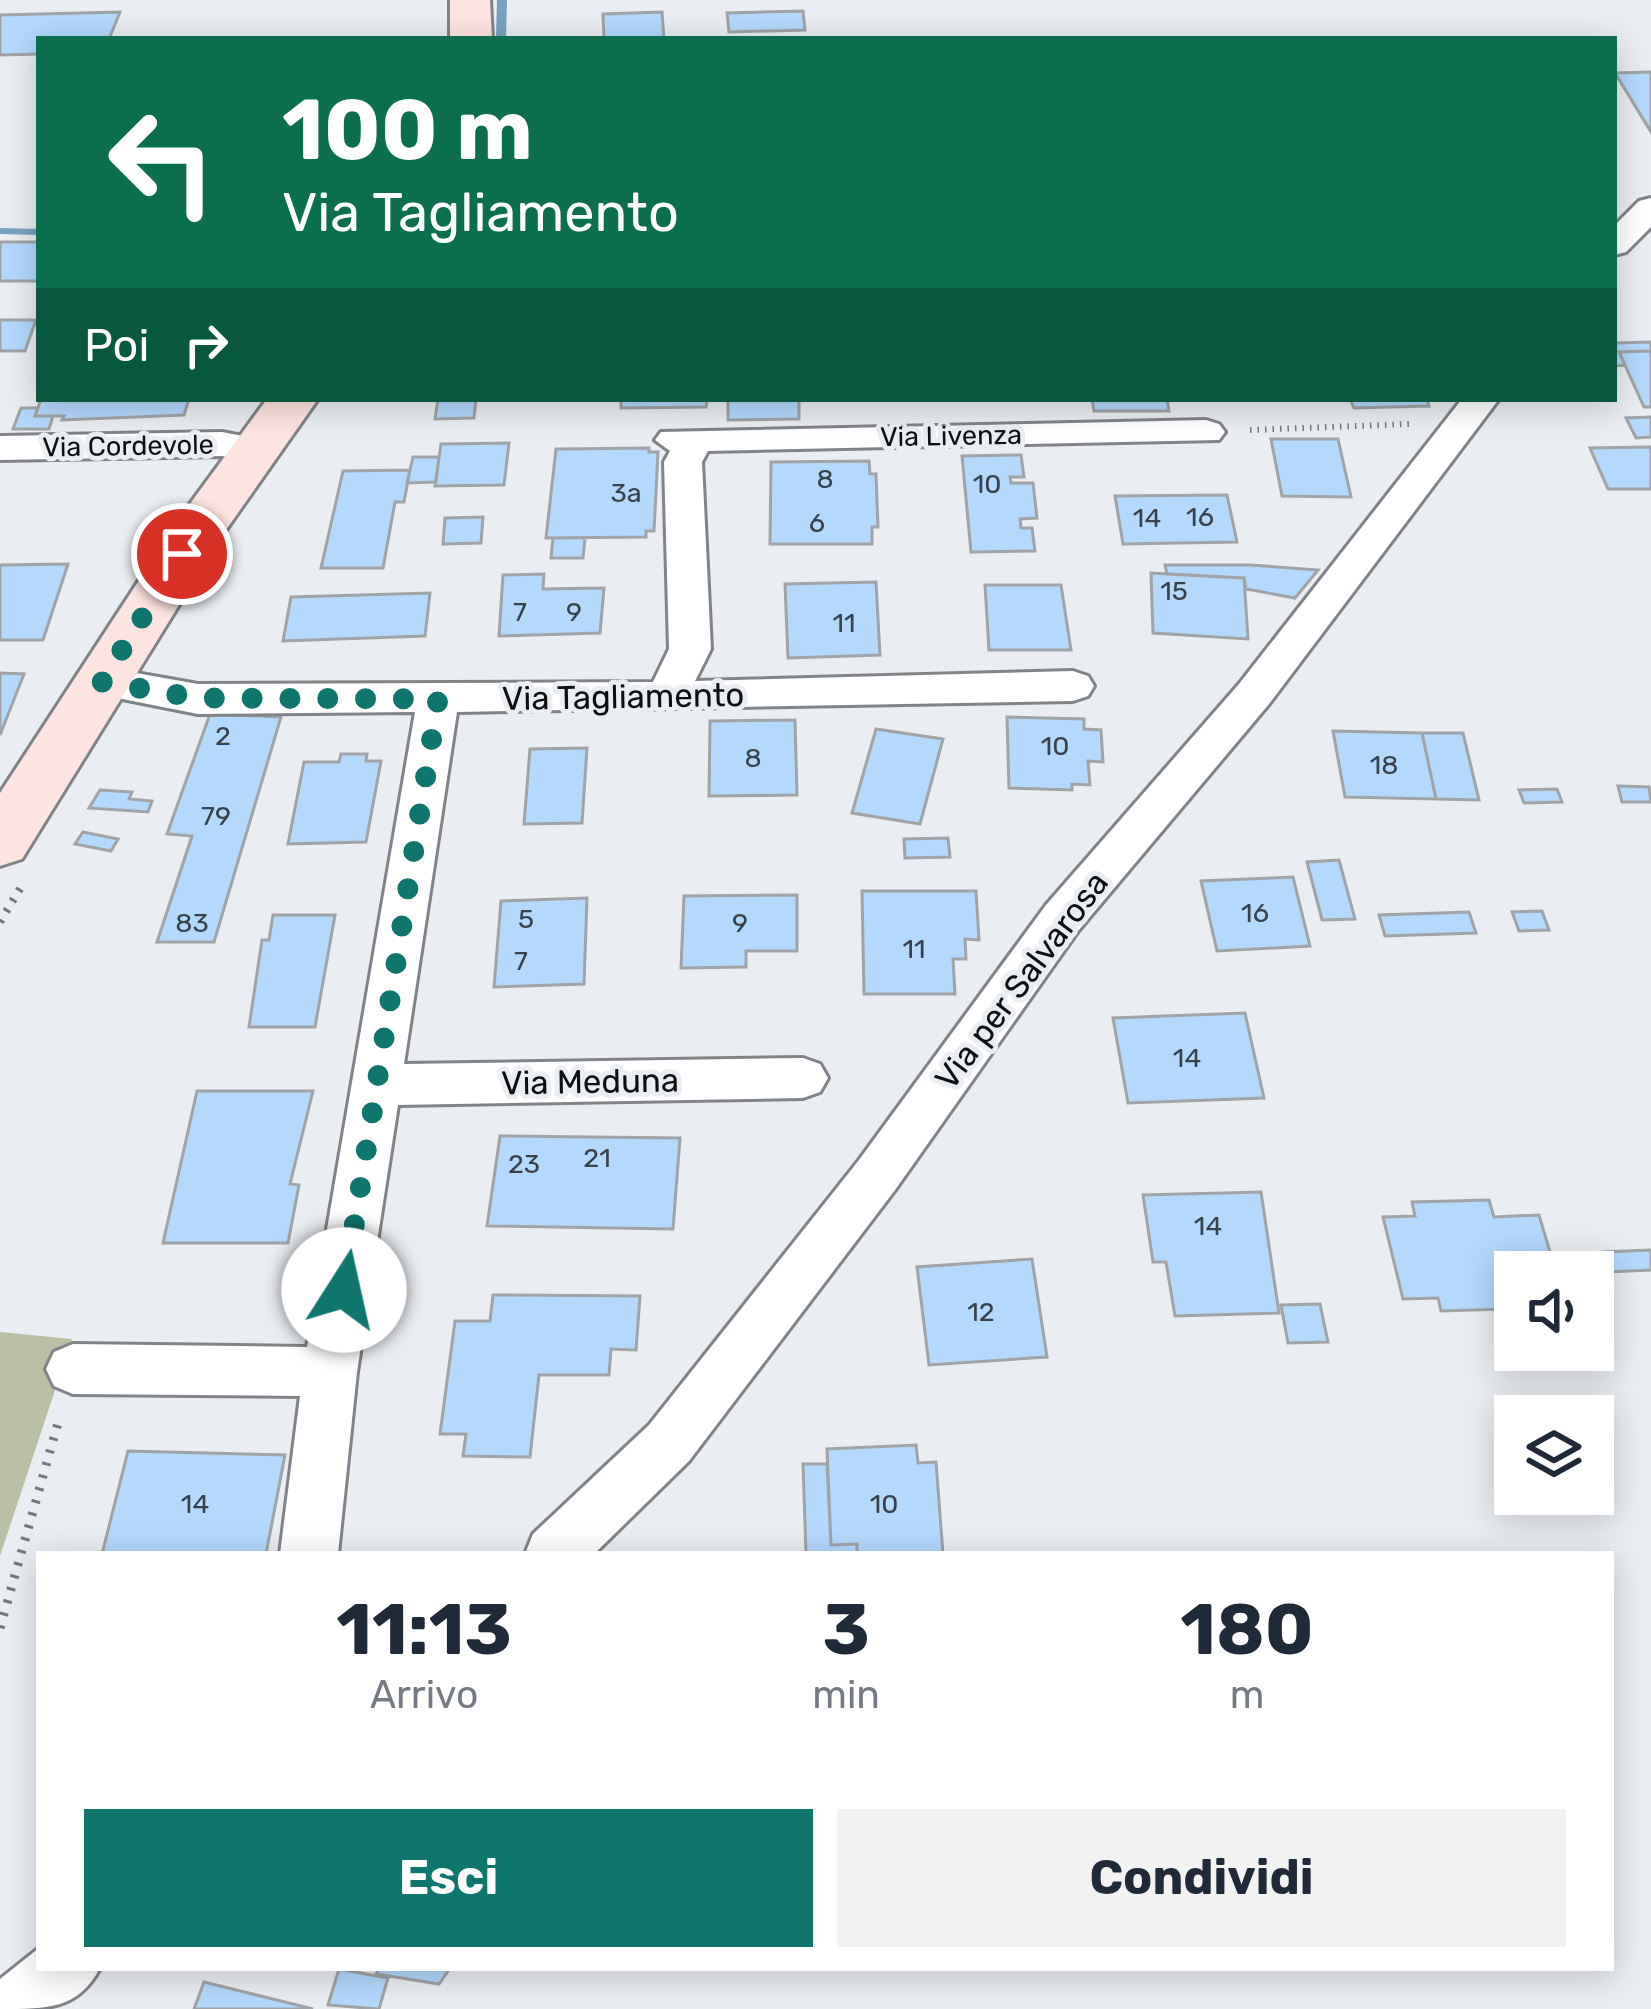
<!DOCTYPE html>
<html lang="it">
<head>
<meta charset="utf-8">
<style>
	body { margin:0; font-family:Rubik,sans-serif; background:#f2f2f3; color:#1f2937; height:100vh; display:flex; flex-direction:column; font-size:45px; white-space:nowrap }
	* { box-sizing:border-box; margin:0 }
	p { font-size:39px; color:#747a83 }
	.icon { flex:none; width:66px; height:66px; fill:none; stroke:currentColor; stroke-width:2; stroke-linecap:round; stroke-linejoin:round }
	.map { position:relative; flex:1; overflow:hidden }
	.side { position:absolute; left:36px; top:1551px; width:1578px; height:420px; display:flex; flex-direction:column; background:#fff; border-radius:0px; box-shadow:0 6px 30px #0003 }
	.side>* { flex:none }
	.hud { position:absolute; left:36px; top:36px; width:1581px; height:366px; border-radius:0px; box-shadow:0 6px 30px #0003; background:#0b6e4f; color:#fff; overflow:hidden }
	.controls { position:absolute; left:1494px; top:1251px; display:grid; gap:24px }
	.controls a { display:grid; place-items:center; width:120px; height:120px; border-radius:0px; background:#fff; box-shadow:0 6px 30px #0003; font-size:60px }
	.pin { position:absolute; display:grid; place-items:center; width:102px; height:102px; color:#fff; margin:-51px; border:6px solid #fff; border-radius:50%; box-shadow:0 3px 12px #0007 }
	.me { position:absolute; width:132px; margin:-66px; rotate:10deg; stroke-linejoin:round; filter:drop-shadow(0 0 9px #0008) }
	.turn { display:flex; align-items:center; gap:42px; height:252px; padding:0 48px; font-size:54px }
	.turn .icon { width:156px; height:156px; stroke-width:2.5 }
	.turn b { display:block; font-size:84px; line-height:102px }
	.then { display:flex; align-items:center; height:114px; padding:0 48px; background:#0003; gap:24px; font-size:45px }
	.eta { display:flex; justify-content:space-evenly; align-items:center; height:204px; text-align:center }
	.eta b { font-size:72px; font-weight:700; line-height:84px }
	.button { display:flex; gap:24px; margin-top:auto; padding:24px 48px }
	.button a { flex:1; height:138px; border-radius:0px; background:#0f766e; color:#fff; font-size:48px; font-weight:700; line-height:138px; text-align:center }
	.button a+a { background:#f2f2f3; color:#1f2937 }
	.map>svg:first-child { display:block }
	.green { fill:#bac0a4 }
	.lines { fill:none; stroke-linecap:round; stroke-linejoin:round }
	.stream { fill:#77a2c1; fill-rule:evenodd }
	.building { fill:#b3d9fe; stroke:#a0a4a7; stroke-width:3 }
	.street-casing { stroke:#808488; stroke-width:6 }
	.secondary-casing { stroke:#808488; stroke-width:6 }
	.path-far2 { stroke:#76787b; stroke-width:6; stroke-dasharray:1.5 6; stroke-linecap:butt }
	.path-far1 { stroke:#76787b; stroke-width:8; stroke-dasharray:3 9; stroke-linecap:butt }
	.path { stroke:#76787b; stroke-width:9; stroke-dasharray:3 10; stroke-linecap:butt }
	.street { fill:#fff; fill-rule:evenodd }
	.secondary { fill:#fee4e0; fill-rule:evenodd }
	.route { stroke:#0f766e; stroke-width:21; stroke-dasharray:0 37.8 }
	.labels { text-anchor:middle; stroke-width:10; stroke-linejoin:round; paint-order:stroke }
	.far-street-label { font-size:27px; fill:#0e0f10; stroke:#eaeef2 }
	.number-label { font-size:27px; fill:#37424c }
	.street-label { font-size:33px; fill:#0e0f10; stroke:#eaeef2 }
</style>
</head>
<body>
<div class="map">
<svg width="1651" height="2009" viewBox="0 0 1651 2009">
	<rect width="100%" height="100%" fill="#eaeef2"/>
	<!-- green -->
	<path class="green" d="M0,1332L72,1339L0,1556Z"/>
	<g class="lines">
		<!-- stream -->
		<path class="stream" d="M497,0H507L506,39H496Z
			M0,228L39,229V235L0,234Z"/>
	</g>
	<!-- building -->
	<path class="building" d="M803,11L805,30L729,32L727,13Z
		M120,12L109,39H39V54L0,55V15Z
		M662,12L664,39H604L603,14Z
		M1651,72V132L1615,73Z
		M0,242H39V281H0Z
		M0,320H36L25,351H0Z
		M1651,342V351L1619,352L1625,365L1614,366V343Z
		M1651,351V407H1644L1619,352Z
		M41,399H189L184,415L62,420L64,416H35Z
		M438,399H476L474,418L435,419Z
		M621,399H728L707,401L706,407L621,408Z
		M728,399H799V419L728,420Z
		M1092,399H1167L1169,411H1094Z
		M1350,399H1427L1429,406L1354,408Z
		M21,408H38L35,416H53L49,429H13Z
		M1651,417V437L1636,438L1626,418Z
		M1271,439H1338L1351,497L1282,496Z
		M509,443L504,485L435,486L441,444Z
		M1651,447V489H1608L1590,448Z
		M649,448V452H658L654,531H646V537L546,538L556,449Z
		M1021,455L1024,477H1010L1011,483H1033L1037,518L1020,519L1021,528H1032L1035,551L971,552L962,456Z
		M413,457H439L436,482L407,483Z
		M869,461L870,474H876L878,527H872V544H770L771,462Z
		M410,470L404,502H395L383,568H321L343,471Z
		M1227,495L1237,542L1123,544L1115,496Z
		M483,517L481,543L443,544L445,518Z
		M553,538H585L583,558H551Z
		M68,564L43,640H0V565Z
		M1165,565H1251L1318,570L1295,598L1246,589L1244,578L1167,574Z
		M1151,573L1244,578L1248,639L1153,633Z
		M544,574L543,589L604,588L600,633L499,636L503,575Z
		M876,582L880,655L788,658L785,584Z
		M985,585H1061L1071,650H989Z
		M430,593L425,636L283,641L291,597Z
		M0,673L24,674L0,735Z
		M210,714L281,717L214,942H157L192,836L167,834Z
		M1007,717L1084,719V729L1101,730L1103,762L1088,761L1090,785L1072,784V790L1009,788Z
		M795,720L797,795L709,796L710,721Z
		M876,729L943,739L920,824L852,813Z
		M1333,731L1422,733L1436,799L1345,797Z
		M1422,733H1463L1479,800L1436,799Z
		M587,748L582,823L524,824L530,749Z
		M341,754H367L366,761H381L366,842L288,844L304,762H339Z
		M1618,786L1649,787L1651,802H1622Z
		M1557,789L1562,802L1524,803L1519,790Z
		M100,790L132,792L129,799L152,801L148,812L89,808Z
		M83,832L118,839L111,851L75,844Z
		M948,838L950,857L905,858L904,839Z
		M1339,860L1355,919L1322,920L1307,862Z
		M1293,877L1310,946L1217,951L1201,881Z
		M862,891H976L979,940L965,939L966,959H953L955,994H864Z
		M797,895V951H746V967L681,968L684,896Z
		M587,898L584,984L494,987L501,901Z
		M1542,911L1549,930L1519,931L1512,912Z
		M1469,912L1476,933L1385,936L1379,915Z
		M273,915H335L315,1027H249L262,940H269Z
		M1245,1013L1264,1098L1128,1103L1113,1018Z
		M197,1091H313L290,1184L299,1185L288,1243H163Z
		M500,1136L680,1138L673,1229L487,1226Z
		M1261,1192L1279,1313L1175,1316L1166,1262H1153L1143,1195Z
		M1489,1200L1494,1217L1539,1215L1556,1272H1515V1295L1501,1296L1504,1309L1441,1311L1438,1298L1403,1299L1383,1217L1415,1216L1412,1202Z
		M1651,1250V1270L1610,1272L1603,1252Z
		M1032,1259L1047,1357L929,1365L917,1267Z
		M493,1295L640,1296L636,1350L611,1349L609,1375H539L530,1457L463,1456L466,1434H440L455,1321H490Z
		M1320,1304L1328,1342L1288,1343L1281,1305Z
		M916,1445L918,1463L936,1462L943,1554H857V1544L831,1545L827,1449Z
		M128,1451L285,1455L266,1554H102Z
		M803,1464H827L831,1545L857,1544V1554H806Z
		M380,1968H450L439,1984L376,1974Z
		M339,1969L388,1978L379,2009L328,2005Z
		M204,1982L313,2009H194Z"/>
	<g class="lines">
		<!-- street casing -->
		<g class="street-casing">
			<path id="street" d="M1651,198V227L1626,252L1614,255V226L1639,201Z
				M1462,399H1499L1269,704L1078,931L895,1190L689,1461L594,1554H525L533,1534L649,1425L859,1160L1046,905L1239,684Z
				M1206,420L1219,424L1225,432L1219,440L708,451L702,462L711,649L695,681L1073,671L1088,676L1094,686L1088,696L1073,701L457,712L404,1064L803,1058L820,1064L828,1078L820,1092L803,1098L398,1105L357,1372L338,1554H280L300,1396L73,1394L54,1386L46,1369L54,1352L73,1344L307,1347L415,712L198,714L87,692L81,682L87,672L102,667L198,684L653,682L669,649L664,462L670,451L655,440L661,432Z
				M222,432L269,441L275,449L269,457L256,461L222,456L0,460V436Z
				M39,1948V1968H100C78,2009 49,2009 0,2009V1979Z"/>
		</g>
		<!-- secondary casing -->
		<g class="secondary-casing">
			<path id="secondary" d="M450,0H490L492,39H450Z
				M267,399H318L221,537L22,859L0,866V793L181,516Z"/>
		</g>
		<!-- path-far2 -->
		<path class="path-far2" d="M1250,430L1409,424"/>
		<!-- path-far1 -->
		<path class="path-far1" d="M0,922L21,887"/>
		<!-- path -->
		<path class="path" d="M0,1628L60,1416"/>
		<!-- street -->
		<use href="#street" class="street"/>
		<!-- secondary -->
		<use href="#secondary" class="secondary"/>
	</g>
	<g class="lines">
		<!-- route -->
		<path class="route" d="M182,554L102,682L198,698L438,699L344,1290"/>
	</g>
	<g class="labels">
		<!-- far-street labels -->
		<g class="far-street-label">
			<text transform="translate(951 436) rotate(-1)" y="9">Via Livenza</text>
			<text transform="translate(128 446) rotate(-1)" y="9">Via Cordevole</text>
		</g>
		<!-- number labels -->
		<g class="number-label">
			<text x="825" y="488">8</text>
			<text x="987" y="493">10</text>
			<text x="626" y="502">3a</text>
			<text x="1200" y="526">16</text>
			<text x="1147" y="527">14</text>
			<text x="817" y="532">6</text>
			<text x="1174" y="600">15</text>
			<text x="520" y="621">7</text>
			<text x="574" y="621">9</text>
			<text x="844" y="632">11</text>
			<text x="223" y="745">2</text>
			<text x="1055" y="755">10</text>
			<text x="753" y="767">8</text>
			<text x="1384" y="774">18</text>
			<text x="216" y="825">79</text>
			<text x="1255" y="922">16</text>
			<text x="526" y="928">5</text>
			<text x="192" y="932">83</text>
			<text x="740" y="932">9</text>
			<text x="914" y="958">11</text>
			<text x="521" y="970">7</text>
			<text x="1187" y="1067">14</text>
			<text x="597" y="1167">21</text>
			<text x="524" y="1173">23</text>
			<text x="1208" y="1235">14</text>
			<text x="981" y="1321">12</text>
			<text x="195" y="1513">14</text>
			<text x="884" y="1513">10</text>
		</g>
		<!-- street labels -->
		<g class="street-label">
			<text transform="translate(623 696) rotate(-1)" y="12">Via Tagliamento</text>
			<text transform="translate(1021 980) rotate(-53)" y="12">Via per Salvarosa</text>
			<text transform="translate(590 1081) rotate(-1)" y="12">Via Meduna</text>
		</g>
	</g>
</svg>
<div class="controls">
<a><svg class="icon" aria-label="sound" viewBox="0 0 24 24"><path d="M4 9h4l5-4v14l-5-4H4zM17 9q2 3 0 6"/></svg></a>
<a><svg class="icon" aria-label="layers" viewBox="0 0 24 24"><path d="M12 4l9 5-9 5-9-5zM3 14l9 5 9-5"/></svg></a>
</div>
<div class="pin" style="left:182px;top:554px;background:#d93025"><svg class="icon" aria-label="arrive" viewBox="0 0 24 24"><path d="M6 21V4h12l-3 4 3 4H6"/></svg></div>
<svg class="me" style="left:344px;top:1290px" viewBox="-20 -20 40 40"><circle r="19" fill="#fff"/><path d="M0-13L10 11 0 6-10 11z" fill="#0f766e"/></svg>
<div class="hud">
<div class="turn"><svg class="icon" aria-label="left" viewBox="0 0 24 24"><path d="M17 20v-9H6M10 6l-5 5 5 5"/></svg><div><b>100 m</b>Via Tagliamento</div></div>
<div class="then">Poi<svg class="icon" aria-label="right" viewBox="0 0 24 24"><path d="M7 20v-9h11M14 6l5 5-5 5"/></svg></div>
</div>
<section class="side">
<div class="eta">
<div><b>11:13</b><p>Arrivo</p></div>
<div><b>3</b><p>min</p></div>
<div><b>180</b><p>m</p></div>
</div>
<div class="button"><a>Esci</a><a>Condividi</a></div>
</section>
</div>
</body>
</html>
